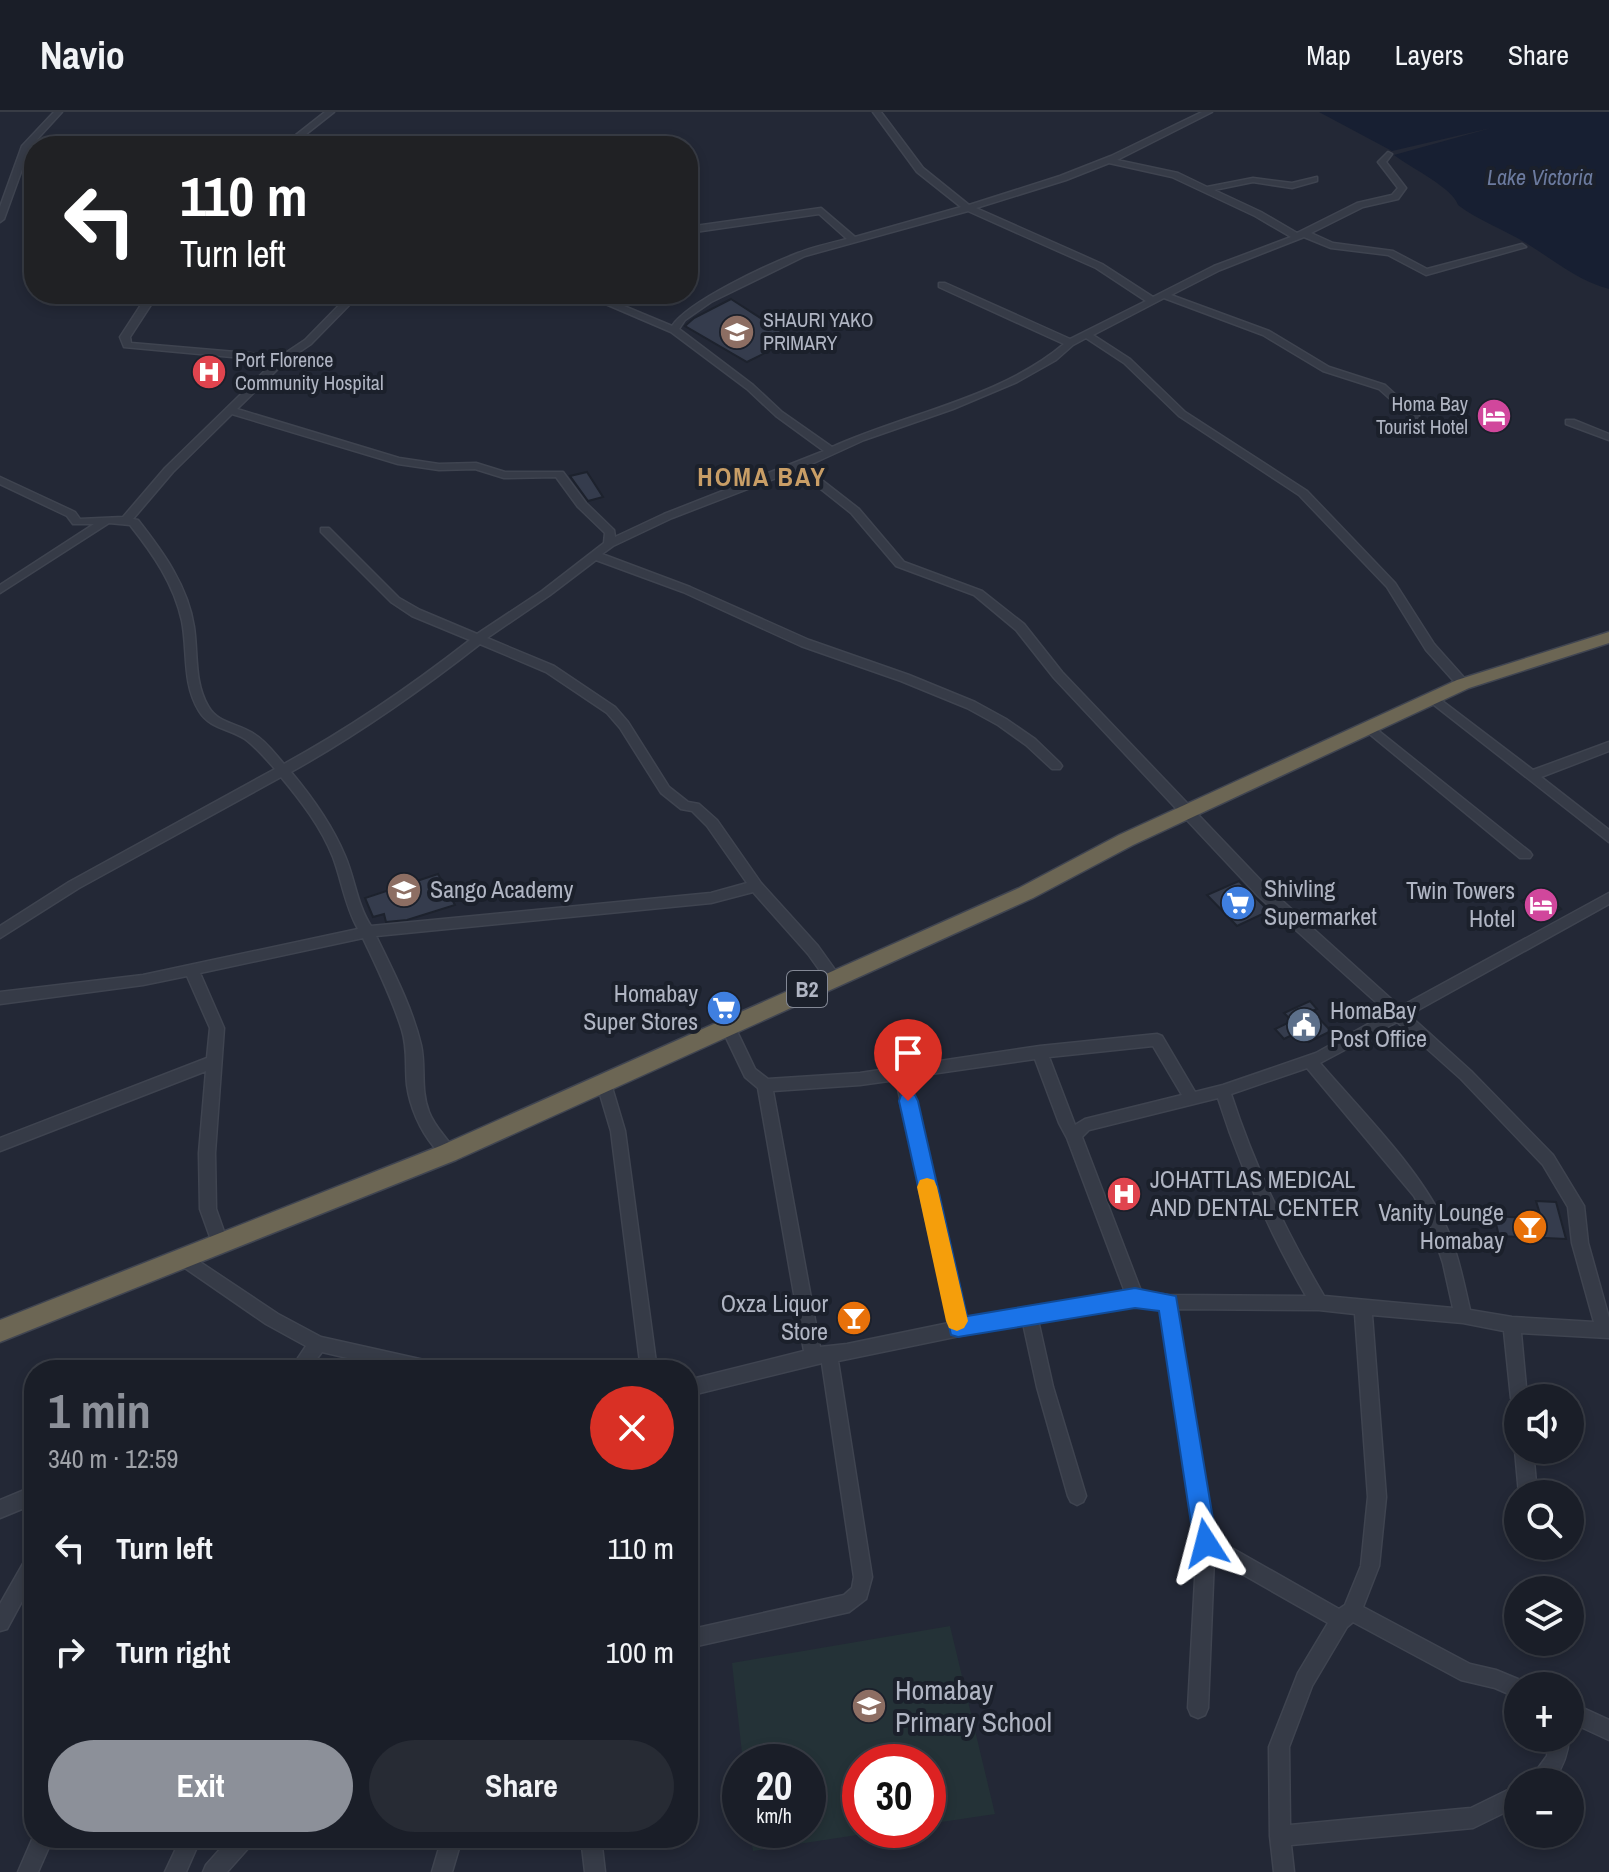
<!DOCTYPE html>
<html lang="en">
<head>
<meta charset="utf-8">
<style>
	body { margin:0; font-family:"Archivo Narrow",sans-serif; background:#272b34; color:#f1f3f6; height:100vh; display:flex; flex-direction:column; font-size:30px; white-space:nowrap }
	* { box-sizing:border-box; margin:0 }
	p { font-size:26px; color:#9fa2a8 }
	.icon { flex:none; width:44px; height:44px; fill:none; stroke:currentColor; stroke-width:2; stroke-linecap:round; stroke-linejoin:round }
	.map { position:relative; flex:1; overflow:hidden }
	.side { position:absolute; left:24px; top:1248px; width:674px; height:488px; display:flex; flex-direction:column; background:#1a1e28; border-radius:32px; box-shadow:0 4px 12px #0003,0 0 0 2px #383c45 }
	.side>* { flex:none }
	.top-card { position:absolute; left:24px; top:24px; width:674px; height:168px; border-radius:32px; box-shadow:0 4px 12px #0003,0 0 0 2px #383c45; background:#202124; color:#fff; overflow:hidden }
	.fabs { position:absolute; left:1504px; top:1272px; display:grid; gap:16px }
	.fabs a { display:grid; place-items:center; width:80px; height:80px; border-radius:50%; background:#1a1e28; box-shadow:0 4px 12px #0003,0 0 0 2px #383c45; font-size:40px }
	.speed { position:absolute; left:722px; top:1632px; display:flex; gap:16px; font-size:40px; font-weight:700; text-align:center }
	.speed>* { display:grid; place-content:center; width:104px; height:104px; border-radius:50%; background:#1a1e28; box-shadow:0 4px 12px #0003,0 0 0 2px #383c45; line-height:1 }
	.speed small { font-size:20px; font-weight:400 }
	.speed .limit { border:12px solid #d22; background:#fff; color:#111 }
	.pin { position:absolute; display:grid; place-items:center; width:68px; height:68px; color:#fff; margin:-82px -34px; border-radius:50% 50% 50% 0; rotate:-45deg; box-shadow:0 0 8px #0007 }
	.pin .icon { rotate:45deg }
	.me { position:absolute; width:88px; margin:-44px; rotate:351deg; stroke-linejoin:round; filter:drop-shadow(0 0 6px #0008) }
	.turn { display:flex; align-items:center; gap:28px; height:168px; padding:0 24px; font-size:36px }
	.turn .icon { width:104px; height:104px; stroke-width:2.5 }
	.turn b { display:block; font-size:56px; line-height:68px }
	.round { display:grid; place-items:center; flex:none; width:84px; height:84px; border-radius:42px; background:#272b34 }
	.overview { display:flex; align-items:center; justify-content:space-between; height:136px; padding:0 24px }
	h1 { font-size:48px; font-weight:800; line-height:60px; color:#8c9099 }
	.primary-button { display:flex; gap:16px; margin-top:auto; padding:16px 24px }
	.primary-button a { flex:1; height:92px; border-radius:48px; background:#8c9099; color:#fff; font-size:32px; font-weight:800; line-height:92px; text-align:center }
	.primary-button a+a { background:#272b34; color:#f1f3f6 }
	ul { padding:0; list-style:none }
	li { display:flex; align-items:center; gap:24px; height:104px; padding:0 24px }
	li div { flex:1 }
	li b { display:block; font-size:30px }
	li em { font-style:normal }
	header { display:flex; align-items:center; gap:48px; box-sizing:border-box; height:112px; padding:0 40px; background:#1a1e28; border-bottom:2px solid #383c45 }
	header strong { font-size:38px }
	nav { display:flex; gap:44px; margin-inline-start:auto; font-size:28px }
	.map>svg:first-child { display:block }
	.green { fill:#243237 }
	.water { fill:#171f32 }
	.building { fill:#353c4d; stroke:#1d222d; stroke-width:2 }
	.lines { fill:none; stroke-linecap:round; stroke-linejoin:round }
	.minor-casing { stroke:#3f4450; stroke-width:3 }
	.highway-casing { stroke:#404551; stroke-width:3 }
	.minor { fill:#363b47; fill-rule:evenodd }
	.highway { fill:#6c6654; fill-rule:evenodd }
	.route { fill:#1a73e8; stroke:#114b97; stroke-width:2 }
	.slow { fill:#f59e0b }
	.labels { text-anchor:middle; stroke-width:8; stroke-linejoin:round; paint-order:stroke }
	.far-poi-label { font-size:20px; fill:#b0b5c3; stroke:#1b202b; text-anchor:start }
	.far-water-label { font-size:22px; font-style:italic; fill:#6c7b9f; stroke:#1b202b }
	.shield { fill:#1b202b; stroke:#838895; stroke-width:2 }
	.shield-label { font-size:22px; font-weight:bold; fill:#b0b5c3 }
	.poi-label { font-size:24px; fill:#b0b5c3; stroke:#1b202b; text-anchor:start }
	.far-district-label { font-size:26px; font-weight:bold; letter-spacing:2px; fill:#c99e66; stroke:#1b202b }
	.near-poi-label { font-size:28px; fill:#b0b5c3; stroke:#1b202b; text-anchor:start }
</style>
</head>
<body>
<header>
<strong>Navio</strong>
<nav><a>Map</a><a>Layers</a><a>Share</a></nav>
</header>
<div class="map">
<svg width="1609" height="1760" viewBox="0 0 1609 1760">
	<rect width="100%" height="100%" fill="#232836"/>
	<!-- green -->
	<path class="green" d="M950,1514L995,1702L928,1712V1650H860V1718H890L753,1739L750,1718H808V1650H743L732,1551Z"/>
	<!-- water -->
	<path class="water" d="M1319,0H1609V177C1576,168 1554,148 1526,131C1503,117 1479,109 1458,93C1453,76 1411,56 1394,43L1491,16L1392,39Z"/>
	<!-- building -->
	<path class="building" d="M731,187L793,227L747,250L685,214L694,206Z
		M587,360L603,385L588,389L570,364Z
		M438,762L455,793L407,808L386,810L384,802L373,805L365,786Z
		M1239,769L1269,799L1237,814L1207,783Z
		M1542,780L1561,797L1540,807L1521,789Z
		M1310,889L1317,897L1312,899L1331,919L1309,930L1300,919L1284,927L1275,917L1292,909L1284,901Z
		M1536,1089L1556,1090L1566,1127L1499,1124L1494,1104L1527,1106L1526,1101L1540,1102Z"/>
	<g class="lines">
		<!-- minor casing -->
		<g class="minor-casing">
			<path id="minor" d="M54,0H62L30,35L4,107L0,110V95L22,34Z
				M325,0H334L291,34H282Z
				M873,0H881L923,56L969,93L1060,64L1111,44L1202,0H1212L1117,48L1178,61L1207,75L1253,66L1292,71L1317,65V69L1292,76L1253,70L1214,78L1261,100L1297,121L1357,91L1392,83L1398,76L1378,50L1388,40L1392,42L1386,50L1406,76L1398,87L1363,95L1311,121L1333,131L1393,139L1427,157L1522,132L1526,135L1426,163L1388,143L1331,136L1304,125L1220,158L1171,183L1269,219L1329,255L1385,273L1420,305L1421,307L1416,310L1379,277L1323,259L1263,223L1164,186L1093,223L1130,247L1185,300L1307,379L1395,471L1434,532L1467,569V575H1459L1426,538L1387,475L1299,383L1179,304L1124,251L1086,226L1073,233L1056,248L1017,270L953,297L864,328L805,355L859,397L904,450L982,479L1024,512L1062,560L1268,776L1400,895L1609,781V792L1409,903L1471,959L1553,1043L1584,1094L1588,1131L1609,1206V1226L1521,1221L1527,1286H1518V1294L1513,1292L1511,1286L1504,1219L1463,1211L1372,1203L1386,1385L1379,1454L1363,1495L1470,1552L1496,1558L1525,1570L1526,1574H1518V1586L1495,1576L1461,1568L1353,1510L1347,1515L1312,1574L1289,1635L1290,1713L1471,1696L1518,1673V1694L1473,1716L1291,1733L1294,1760H1274L1270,1724L1269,1635L1298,1561L1328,1511L1214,1446L1208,1596L1205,1603L1198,1606L1191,1603L1188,1596L1197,1431L1161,1197L1135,1193L1038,1208L1053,1275L1086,1384L1083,1390L1077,1393L1071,1390L1068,1384L1037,1275L1023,1211L838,1249L872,1465L866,1487L849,1500L688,1536V1518L844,1483L852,1476L854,1465L822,1251L688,1284V1268L804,1239L758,976L745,965L720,913L722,909H732L755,957L768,967L860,961L1040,934L1157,922L1162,924L1195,980L1223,973L1316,941L1388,901L1258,784L1054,566L1016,518L974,483L896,454L851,401L797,358L672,406L613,434L602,442L690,475L809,528L909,563L975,590L1006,607L1035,627L1060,651L1062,654L1060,657H1052L1026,633L998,613L967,596L901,569L801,534L683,480L596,448L550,483L487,526L554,554L615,595L628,610L669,675L688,690L699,692L717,708L761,771L818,834L838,862L840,866L838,870H828L808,842L753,780L711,791L376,824C393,859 412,895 421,933C426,955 420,977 429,1000C435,1016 448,1026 456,1041L453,1046C443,1048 440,1043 434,1035C420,1018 410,995 407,973C405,954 408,937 402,918C392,886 377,856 363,826L200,861L224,916L215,1041L216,1097L228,1131L226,1136L220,1138L214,1136L200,1097L199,1041L206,959L0,1039V1026L207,946L210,916L187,864L143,873L0,892V880L143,863L358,817C345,794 342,769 333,745C321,715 301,689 281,665L79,776L0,826V814L69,770L275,657C266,647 256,635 245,627C228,616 210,617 199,599C182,571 188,540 182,509C174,472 153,442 130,413L109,411L0,481V473L94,412H73L67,404L0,372V365L75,400L80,407L123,405L165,356L275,249L124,235L120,225L148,182H158L130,225L131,231L281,244L305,228L350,182H360L311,232L286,249L237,297L399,346L439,352L476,351L505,360H563L586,391L614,418L615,425L664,402L824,339L776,304L747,277L671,220L587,184L595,182L672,214C689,189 767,153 798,141C813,135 831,131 847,127L819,102L688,121V115L821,96L855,125L961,95L917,60ZM1109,51L1172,65L1255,104L1291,125L1214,154L1153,185L1102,152L976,96L1066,68ZM968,99L1096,156L1146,189L1070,227L945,171H939V175L1064,232C1002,285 905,302 832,335L782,300L753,273L679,217L685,208L711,190L805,144ZM232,302L398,352L439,358L475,357L504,366L556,365L578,395L605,421L604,431L542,479L477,522L420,498L399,486L329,416H321V420L391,490L412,504L470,528C411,574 350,616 284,652C275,642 266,629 254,622C238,611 218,612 208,594C194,570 198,542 194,515C188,474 163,440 138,408L133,407L173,360ZM480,532L546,560L607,601L620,616L661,681L681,697L692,699L707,714L747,771L711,781L371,814C357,793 355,767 345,744C332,713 312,685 291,660C357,623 420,579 480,532ZM1397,910L1461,967L1543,1053L1568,1095L1572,1131L1594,1210L1512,1205L1470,1198C1463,1168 1457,1136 1443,1108C1416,1053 1361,999 1320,951ZM1153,934L1182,983L1085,1007L1075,1013L1049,945ZM1035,947L1059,1011L1067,1026L1125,1180L1029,1195L964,1208L910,965ZM1307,956L1414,1084L1431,1115L1443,1151L1453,1196L1324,1184C1286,1120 1254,1053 1231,982ZM896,968L949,1211L847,1232L820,1235L773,979L860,973ZM1218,986C1240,1055 1270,1121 1306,1184L1168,1183L1141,1179L1082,1025L1089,1018ZM1177,1197L1319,1198L1355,1202L1368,1385L1361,1454L1345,1493L1339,1497L1214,1426Z
				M1566,308H1574L1609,322V328L1566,312Z
				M1433,582L1533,658L1609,630V639L1541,665L1609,718V730L1429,589L1427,586Z
				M1370,612L1530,740L1532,743L1530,746H1520L1366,619L1364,616Z
				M604,966L609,968L611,972L625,1019L657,1258H641L611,1019L597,972L599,968Z
				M185,1140L278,1202L321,1225L433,1250L439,1252L441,1258H399L322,1240L308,1258H290L306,1234L266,1212L179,1152L177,1147L179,1142Z
				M1518,1332V1338H1533L1537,1382H1519L1515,1338Z
				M34,1374V1392L0,1406V1388Z
				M1523,1434H1542V1435L1539,1441L1533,1444L1527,1441Z
				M34,1440V1467L7,1517L0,1519V1492L28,1443Z
				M1570,1590L1609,1608V1628L1570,1610Z
				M1549,1626H1569C1568,1643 1562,1657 1552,1670H1528L1547,1644Z
				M34,1723V1726H53L38,1760H18Z
				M181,1726H201L186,1760H165Z
				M230,1726H254L251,1733L227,1760H203L206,1753Z
				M442,1726H462L452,1760H432Z
				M581,1726H601L605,1760H585Z"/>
		</g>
		<!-- highway casing -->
		<g class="highway-casing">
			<path id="highway" d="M1609,520V531L1469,576L1133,733L1033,786L456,1048L0,1230V1208L440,1034L1019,776L1119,723L1457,568Z"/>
		</g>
		<!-- minor -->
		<use href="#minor" class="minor"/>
		<!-- highway -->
		<use href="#highway" class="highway"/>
	</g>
	<!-- route -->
	<path class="route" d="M908,981L915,983L918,989L967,1204L1135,1176L1176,1184L1217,1431L1214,1439L1206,1443L1197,1439L1194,1431L1159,1199L1135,1196L958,1225L951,1223L899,989L901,983Z"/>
	<!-- slow -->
	<path class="slow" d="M927,1066L934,1068L937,1075L968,1209L964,1216L957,1219L949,1216L946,1209L917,1075L920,1068Z"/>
	<!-- icons -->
	<defs>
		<g id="school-disc" transform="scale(1.8)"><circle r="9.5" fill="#8d6e63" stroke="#1b202b"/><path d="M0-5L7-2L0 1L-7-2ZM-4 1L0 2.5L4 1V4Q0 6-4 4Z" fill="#fff"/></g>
		<g id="hospital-disc" transform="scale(1.8)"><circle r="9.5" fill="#e0444e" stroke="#1b202b"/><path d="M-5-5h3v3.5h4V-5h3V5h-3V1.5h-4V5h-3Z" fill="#fff"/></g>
		<g id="hotel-disc" transform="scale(1.8)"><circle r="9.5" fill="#d1479c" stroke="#1b202b"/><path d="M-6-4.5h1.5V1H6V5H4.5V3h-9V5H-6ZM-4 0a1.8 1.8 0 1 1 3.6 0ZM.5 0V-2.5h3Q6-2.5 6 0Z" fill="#fff"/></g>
		<g id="supermarket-disc" transform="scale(1.8)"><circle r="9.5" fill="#3f7fe0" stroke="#1b202b"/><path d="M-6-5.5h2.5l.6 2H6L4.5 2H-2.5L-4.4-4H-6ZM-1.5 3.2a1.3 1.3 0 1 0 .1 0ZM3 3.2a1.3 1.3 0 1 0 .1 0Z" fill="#fff"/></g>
		<g id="civic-disc" transform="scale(1.8)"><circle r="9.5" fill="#5c6f8a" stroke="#1b202b"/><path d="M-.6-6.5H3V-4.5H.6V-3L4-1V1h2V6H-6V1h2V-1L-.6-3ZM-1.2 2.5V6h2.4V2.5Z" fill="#fff"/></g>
		<g id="bar-disc" transform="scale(1.8)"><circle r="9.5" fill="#e8710a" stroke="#1b202b"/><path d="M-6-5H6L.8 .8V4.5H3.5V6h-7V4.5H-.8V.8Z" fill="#fff"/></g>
	</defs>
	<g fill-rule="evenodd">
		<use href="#school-disc" x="737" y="220"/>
		<use href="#hospital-disc" x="209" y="260"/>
		<use href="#hotel-disc" x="1494" y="304"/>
		<use href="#school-disc" x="404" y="778"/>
		<use href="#supermarket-disc" x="1238" y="791"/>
		<use href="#hotel-disc" x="1541" y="793"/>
		<use href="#supermarket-disc" x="724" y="896"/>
		<use href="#civic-disc" x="1304" y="913"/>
		<use href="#hospital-disc" x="1124" y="1082"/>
		<use href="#bar-disc" x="1530" y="1115"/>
		<use href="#bar-disc" x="854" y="1206"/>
		<use href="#school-disc" x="869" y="1594"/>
	</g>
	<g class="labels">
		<!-- far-poi labels -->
		<g class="far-poi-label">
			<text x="763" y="215">SHAURI YAKO<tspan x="763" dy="23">PRIMARY</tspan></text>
			<text x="235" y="255">Port Florence<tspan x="235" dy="23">Community Hospital</tspan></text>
			<text x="1468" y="299" text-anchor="end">Homa Bay<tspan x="1468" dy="23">Tourist Hotel</tspan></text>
		</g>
		<!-- far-water labels -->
		<g class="far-water-label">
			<text x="1540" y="73">Lake Victoria</text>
		</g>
		<!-- shield labels -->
		<rect class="shield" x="787" y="859" width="40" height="36" rx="6"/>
		<g class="shield-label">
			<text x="807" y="885">B2</text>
		</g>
		<!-- poi labels -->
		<g class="poi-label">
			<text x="1264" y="785">Shivling<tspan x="1264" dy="28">Supermarket</tspan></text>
			<text x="430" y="786">Sango Academy</text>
			<text x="1515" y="787" text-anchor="end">Twin Towers<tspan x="1515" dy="28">Hotel</tspan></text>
			<text x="698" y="890" text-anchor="end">Homabay<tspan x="698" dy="28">Super Stores</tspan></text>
			<text x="1330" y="907">HomaBay<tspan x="1330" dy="28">Post Office</tspan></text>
			<text x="1150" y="1076">JOHATTLAS MEDICAL<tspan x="1150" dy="28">AND DENTAL CENTER</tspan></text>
			<text x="1504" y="1109" text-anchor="end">Vanity Lounge<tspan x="1504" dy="28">Homabay</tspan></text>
			<text x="828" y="1200" text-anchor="end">Oxza Liquor<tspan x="828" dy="28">Store</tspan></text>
		</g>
		<!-- far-district labels -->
		<g class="far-district-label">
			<text x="762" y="374">HOMA BAY</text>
		</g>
		<!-- near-poi labels -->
		<g class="near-poi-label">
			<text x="895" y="1588">Homabay<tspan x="895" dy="32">Primary School</tspan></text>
		</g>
	</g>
</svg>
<div class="fabs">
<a><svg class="icon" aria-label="sound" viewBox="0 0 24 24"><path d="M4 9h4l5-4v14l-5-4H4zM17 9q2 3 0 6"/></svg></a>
<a><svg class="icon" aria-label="search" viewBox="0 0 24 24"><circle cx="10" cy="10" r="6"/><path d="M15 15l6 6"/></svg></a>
<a><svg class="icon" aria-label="layers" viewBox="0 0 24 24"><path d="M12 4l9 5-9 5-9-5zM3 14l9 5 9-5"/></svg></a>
<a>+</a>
<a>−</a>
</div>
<div class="speed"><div>20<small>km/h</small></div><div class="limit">30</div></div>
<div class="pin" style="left:908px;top:989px;background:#d93025"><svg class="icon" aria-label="arrive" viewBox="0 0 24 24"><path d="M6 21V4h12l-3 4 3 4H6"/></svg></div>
<svg class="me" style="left:1206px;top:1431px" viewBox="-20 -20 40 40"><path d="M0-17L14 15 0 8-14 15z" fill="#1a73e8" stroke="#fff" stroke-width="4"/></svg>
<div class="top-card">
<div class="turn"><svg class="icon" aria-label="left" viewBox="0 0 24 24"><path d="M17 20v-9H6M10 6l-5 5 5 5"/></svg><div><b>110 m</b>Turn left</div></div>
</div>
<section class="side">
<div class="overview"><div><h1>1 min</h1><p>340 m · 12:59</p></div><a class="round" style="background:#d93025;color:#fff"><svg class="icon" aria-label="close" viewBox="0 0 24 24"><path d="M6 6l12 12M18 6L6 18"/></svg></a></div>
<ul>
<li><svg class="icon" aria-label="left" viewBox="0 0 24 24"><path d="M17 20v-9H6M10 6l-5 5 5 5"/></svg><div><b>Turn left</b></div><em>110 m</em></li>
<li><svg class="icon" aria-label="right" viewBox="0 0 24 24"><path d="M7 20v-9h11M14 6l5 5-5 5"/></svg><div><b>Turn right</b></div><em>100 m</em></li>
</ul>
<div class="primary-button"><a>Exit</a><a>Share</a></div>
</section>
</div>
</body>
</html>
